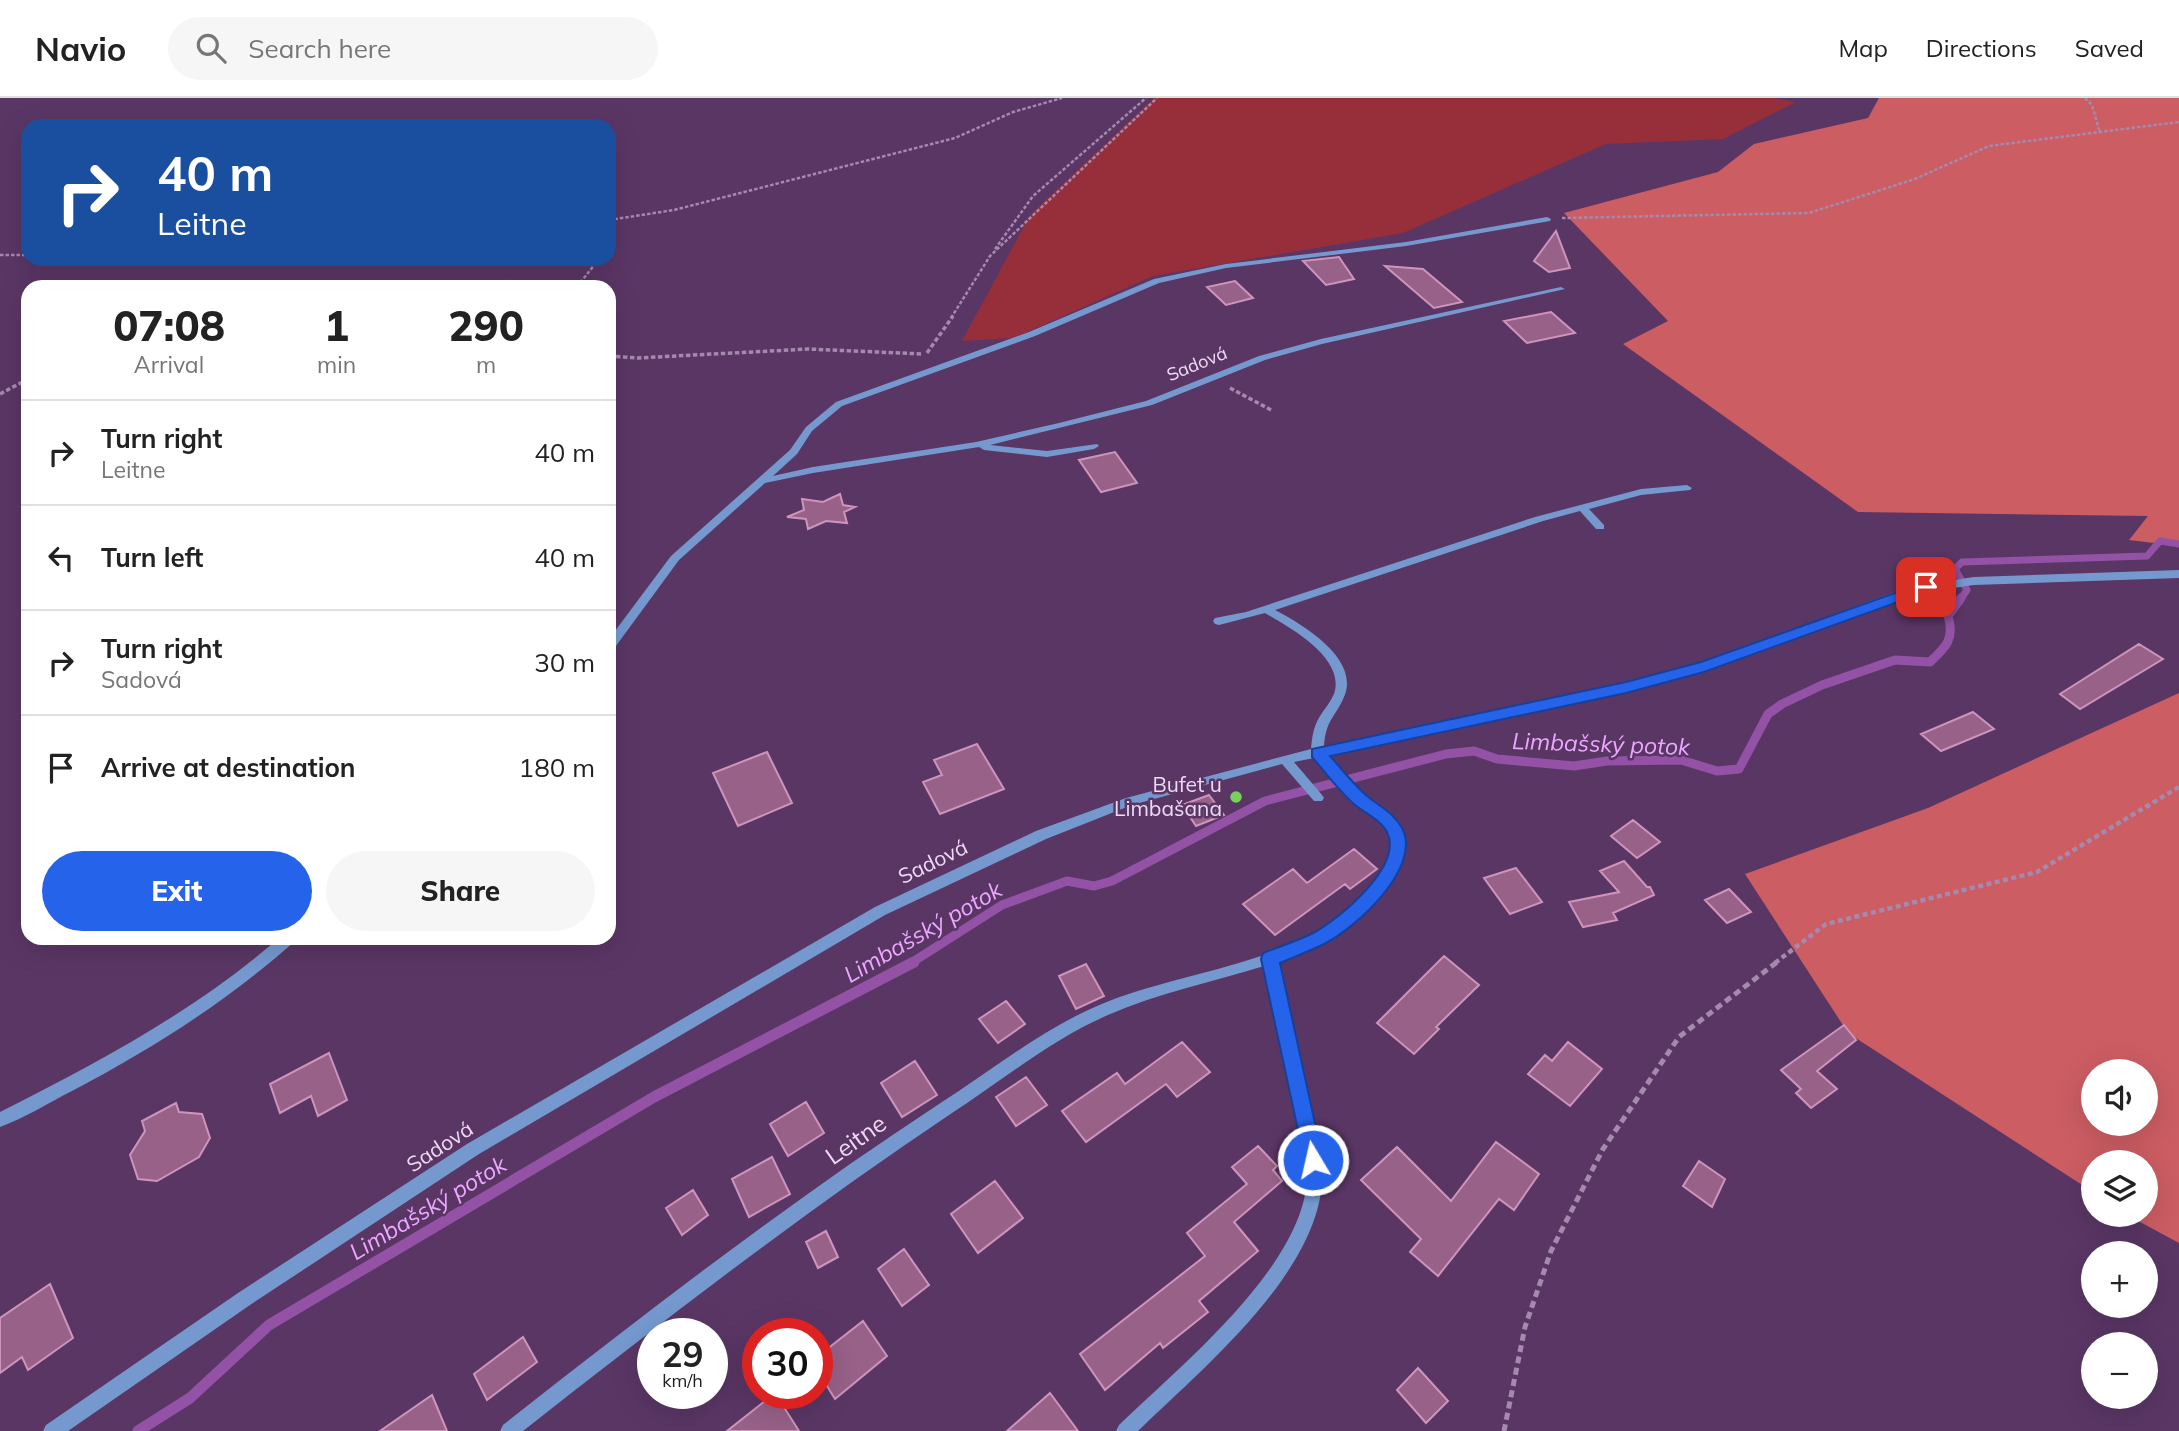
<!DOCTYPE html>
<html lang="en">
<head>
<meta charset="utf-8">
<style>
	body { margin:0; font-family:Mulish,sans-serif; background:#f6f6f6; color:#222; height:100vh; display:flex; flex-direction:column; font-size:26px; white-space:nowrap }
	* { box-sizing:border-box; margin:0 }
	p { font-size:23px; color:#767676 }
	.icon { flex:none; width:38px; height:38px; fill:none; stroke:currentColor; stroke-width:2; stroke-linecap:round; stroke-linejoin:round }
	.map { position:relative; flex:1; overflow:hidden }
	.side { position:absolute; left:21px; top:182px; width:595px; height:665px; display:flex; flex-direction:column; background:#fff; border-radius:21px; box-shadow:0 7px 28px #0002 }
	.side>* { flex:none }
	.banner { position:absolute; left:21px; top:21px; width:595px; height:147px; border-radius:21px; box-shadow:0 7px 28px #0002; background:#1a4fa0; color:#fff; overflow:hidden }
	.controls { position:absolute; left:2081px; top:961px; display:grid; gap:14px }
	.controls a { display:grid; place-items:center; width:77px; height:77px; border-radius:50%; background:#fff; box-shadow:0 7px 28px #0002; font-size:35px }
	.speed { position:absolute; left:637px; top:1220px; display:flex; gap:14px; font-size:35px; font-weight:700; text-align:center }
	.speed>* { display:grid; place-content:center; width:91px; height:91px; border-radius:50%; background:#fff; box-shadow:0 7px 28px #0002; line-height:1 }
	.speed small { font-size:18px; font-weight:400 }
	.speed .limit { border:10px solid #d22; background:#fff; color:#111 }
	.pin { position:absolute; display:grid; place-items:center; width:60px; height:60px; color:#fff; margin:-30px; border-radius:14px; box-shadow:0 4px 10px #0006 }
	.me { position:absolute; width:77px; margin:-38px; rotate:351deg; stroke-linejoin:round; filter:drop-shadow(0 0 5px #0008) }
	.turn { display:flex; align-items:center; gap:24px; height:147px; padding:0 21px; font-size:32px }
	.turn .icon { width:91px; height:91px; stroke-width:2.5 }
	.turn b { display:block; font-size:49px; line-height:60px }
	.eta { display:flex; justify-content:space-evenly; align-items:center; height:119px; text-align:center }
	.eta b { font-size:42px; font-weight:800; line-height:49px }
	.button { display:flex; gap:14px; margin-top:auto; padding:14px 21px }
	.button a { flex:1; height:80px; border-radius:42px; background:#2563eb; color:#fff; font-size:28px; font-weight:800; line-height:80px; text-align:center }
	.button a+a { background:#f6f6f6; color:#222 }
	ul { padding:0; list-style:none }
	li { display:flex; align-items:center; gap:21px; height:105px; padding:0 21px; border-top:2px solid #e0e0e0 }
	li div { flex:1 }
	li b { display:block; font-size:26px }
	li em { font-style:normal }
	header { display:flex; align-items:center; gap:42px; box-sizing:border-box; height:98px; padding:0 35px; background:#fff; border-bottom:2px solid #e0e0e0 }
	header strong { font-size:33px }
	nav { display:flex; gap:38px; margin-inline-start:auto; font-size:24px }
	.search { width:490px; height:63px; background:#f6f6f6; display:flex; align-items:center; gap:18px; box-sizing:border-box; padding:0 24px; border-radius:38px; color:#767676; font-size:26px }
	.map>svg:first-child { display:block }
	.green { fill:#962f3a }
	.forest { fill:#cb5d63; fill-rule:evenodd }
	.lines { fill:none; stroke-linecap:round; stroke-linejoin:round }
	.stream-far2 { stroke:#9352a5; stroke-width:7 }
	.stream-far1 { stroke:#9352a5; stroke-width:9 }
	.stream { stroke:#9352a5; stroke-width:11 }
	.building { fill:#986188; stroke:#ce94bc; stroke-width:2 }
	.path-far3 { stroke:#a689ae; stroke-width:2.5; stroke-dasharray:3.5 2; stroke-linecap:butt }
	.path-far2 { stroke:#a689ae; stroke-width:3.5; stroke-dasharray:4.5 2.5; stroke-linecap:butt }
	.path-far1 { stroke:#a689ae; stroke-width:4.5; stroke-dasharray:5 3.5; stroke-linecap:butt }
	.path { stroke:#a689ae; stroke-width:5; stroke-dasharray:7 4.5; stroke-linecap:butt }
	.minor { fill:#7599cf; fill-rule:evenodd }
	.route { fill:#2563eb; stroke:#184099; stroke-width:2 }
	.poi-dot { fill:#77d259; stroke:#5a3665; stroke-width:2.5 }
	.labels { text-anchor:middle; stroke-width:5; stroke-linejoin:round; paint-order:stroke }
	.far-street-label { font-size:18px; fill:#efd9f5; stroke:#5a3665 }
	.poi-label { font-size:21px; fill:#efd9f5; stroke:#5a3665; text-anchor:end }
	.street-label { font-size:21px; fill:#efd9f5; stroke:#5a3665 }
	.water-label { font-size:23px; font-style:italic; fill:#eba8fe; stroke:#5a3665 }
	.near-street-label { font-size:24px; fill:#efd9f5; stroke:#5a3665 }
</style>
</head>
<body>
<header>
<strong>Navio</strong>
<div class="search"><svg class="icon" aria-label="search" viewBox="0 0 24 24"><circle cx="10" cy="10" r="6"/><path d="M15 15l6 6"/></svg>Search here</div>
<nav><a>Map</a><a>Directions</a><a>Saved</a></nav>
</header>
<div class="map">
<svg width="2179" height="1333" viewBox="0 0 2179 1333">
	<rect width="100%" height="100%" fill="#5a3665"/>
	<!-- green -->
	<path class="green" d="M1154,0H1773L1796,4L1723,41L1606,46L1403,135L1153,178L1014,240L962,243L1030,117Z"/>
	<!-- forest -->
	<path class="forest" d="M1879,0H2179V448L2129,442L2148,418L1858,414L1623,246L1668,223L1564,115L1718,74L1754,46L1868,20Z
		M2179,595V1145L2127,1117L2146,1116V1064H2093V1094L1848,935L1745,776L1928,710ZM2093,973H2146V1026H2093Z"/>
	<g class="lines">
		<!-- stream-far2 -->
		<path class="stream-far2" d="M1960,502L1967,492L1955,471L1962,464L2147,458L2160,443L2179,446"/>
		<!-- stream-far1 -->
		<path class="stream-far1" d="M911,865L1002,807L1067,783L1094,788L1112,783L1265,703L1446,656L1474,653L1497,661L1574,668L1607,663L1681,662L1717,673L1739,671L1768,616L1782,606L1822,587L1895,562L1930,564C1946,549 1955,541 1948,518L1961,500"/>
		<!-- stream -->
		<path class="stream" d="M138,1333L190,1300L269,1227L654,999L914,864"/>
	</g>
	<!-- building -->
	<path class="building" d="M1556,133L1570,170L1549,174L1534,163Z
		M1339,159L1354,181L1326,187L1303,163Z
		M1385,168L1423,171L1462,204L1434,210Z
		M1235,183L1253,200L1226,207L1207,189Z
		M1551,214L1575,235L1527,245L1504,223Z
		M1115,354L1137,385L1101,394L1079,362Z
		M840,396L843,407L855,409L844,414L847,425L826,423L808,431L806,421L787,419L804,412L802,401L823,404Z
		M2139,546L2163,561L2080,611L2060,596Z
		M1973,614L1994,631L1941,653L1921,636Z
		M977,646L1004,691L940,716L923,684L942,677L934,662Z
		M767,654L792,705L738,728L713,675Z
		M1209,697L1224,717L1196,728L1182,707Z
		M1633,722L1660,744L1637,760L1611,738Z
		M1354,751L1377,771L1350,791L1345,786L1275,837L1243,806L1293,771L1307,785Z
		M1624,763L1647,789H1650L1654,797L1613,815L1617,822L1583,829L1569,804L1619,794L1600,773Z
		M1516,770L1542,804L1510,816L1484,780Z
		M1729,791L1751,814L1727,825L1705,802Z
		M1444,858L1479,887L1436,929L1439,931L1414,956L1377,925Z
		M1086,866L1104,898L1076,911L1059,878Z
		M1006,903L1025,926L998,945L979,921Z
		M1844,927L1856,942L1817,973L1837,991L1811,1010L1796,995L1801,991L1781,972Z
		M1182,944L1210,974L1177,999L1166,986L1086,1044L1062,1013L1117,975L1125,986Z
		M1568,944L1602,971L1570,1008L1528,976L1545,957L1552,963Z
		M329,955L347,1002L318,1018L311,998L280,1015L270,986Z
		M915,963L937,997L902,1019L881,985Z
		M1026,979L1047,1007L1016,1028L996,999Z
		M806,1004L824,1035L788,1058L770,1026Z
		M176,1005L179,1014L202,1016L210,1040L199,1059L157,1083L138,1081L130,1057L145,1033L142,1023Z
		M1496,1044L1539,1076L1514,1112L1499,1101L1438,1178L1410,1154L1421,1141L1361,1082L1397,1049L1451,1103Z
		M1258,1048L1277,1068L1273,1072L1282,1083L1234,1124L1258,1153L1199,1203L1208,1214L1163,1250L1160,1245L1105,1292L1080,1256L1205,1158L1187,1135L1247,1086L1232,1069Z
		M772,1059L790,1096L749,1119L732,1081Z
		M1699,1063L1725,1081L1712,1109L1683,1088Z
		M995,1083L1023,1120L978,1155L951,1116Z
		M693,1092L708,1117L682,1137L666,1110Z
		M826,1133L838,1159L818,1170L806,1144Z
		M904,1151L929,1187L902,1208L878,1171Z
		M50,1186L73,1240L28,1272L22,1259L0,1275V1220Z
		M863,1223L887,1258L835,1301L817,1272V1259Z
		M523,1239L537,1264L487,1302L474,1276Z
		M1418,1270L1448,1303L1426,1325L1397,1292Z
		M775,1295L799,1333H727Z
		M1050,1295L1078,1333H1007Z
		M432,1297L447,1333H380Z"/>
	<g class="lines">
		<!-- path-far3 -->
		<path class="path-far3" d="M2085,0L2092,7L2100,35
			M1562,120L1809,115L1915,81L1989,48L2179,24
			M609,122L674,112L955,40L1013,14L1062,0
			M995,151L1033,98L1146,0
			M0,157H28
			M454,189L509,183L548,189
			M577,189L599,161
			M951,220L990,158L1157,0"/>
		<!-- path-far2 -->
		<path class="path-far2" d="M927,255L953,218
			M609,258L638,260L808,251L923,256
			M1230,290L1273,313
			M0,296L28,281"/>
		<!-- path-far1 -->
		<path class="path-far1" d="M1775,865L1826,826L2037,774L2179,689"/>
		<!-- path -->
		<path class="path" d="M1504,1333L1525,1229L1551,1153L1603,1051L1679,939L1777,864"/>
		<!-- minor -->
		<path class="minor" d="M1547,119L1551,121L1550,123L1406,148L1226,170L1159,185L1035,238L842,308L812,333L797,356L773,378L813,369L976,344L1059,325L1146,303L1259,258L1321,241L1561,189L1565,191L1322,246L1265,262L1152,307L990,347L1047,353L1097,346L1099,348L1094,351L1047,359L984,352L979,349L813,375L765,385L679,462L613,552L609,553V541L671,458L790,352L806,329L836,304L1029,234L1154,181L1226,166L1406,144Z
			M1687,387L1692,390L1690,392L1641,397L1589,411L1604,427V431H1596L1580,413L1543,423L1275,512C1302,526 1361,561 1344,599C1335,620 1326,621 1324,648L1626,585L1701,565L1909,489L1974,479L2179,472V480L1974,487L1911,496L1704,572L1626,593L1327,657L1357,691L1395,724L1405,744V754L1399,770L1374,805L1343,831L1307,851L1277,863C1286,905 1296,946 1306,987C1313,1016 1322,1046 1322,1076C1324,1171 1201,1272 1138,1333H1116L1119,1327C1179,1269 1307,1166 1307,1077C1306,1048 1298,1020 1292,993C1283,951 1273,910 1264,868C1213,884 1158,895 1108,917C1052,941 1003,982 952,1015C804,1114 663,1223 523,1333H500L503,1327C645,1215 788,1105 939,1006C991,973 1041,932 1097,908C1184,870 1314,867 1373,785C1379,777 1386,769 1390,760C1393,752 1393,744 1390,737C1382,721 1362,712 1350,700C1337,687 1327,672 1314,660L1294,664L1322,697L1324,700L1322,703H1314L1282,666L1132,707L1046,741L885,817L479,1056L250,1207L68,1333H43L46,1327L238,1195L467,1046L875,809L1036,733L1126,700L1311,651C1312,638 1314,626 1322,615C1326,609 1331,603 1334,596C1346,560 1291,530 1265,515L1219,527L1215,526L1213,523L1215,520L1246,514L1535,419L1641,391Z
			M279,840H296L294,844C226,904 152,951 72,993C48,1005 25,1020 0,1029V1014C99,964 195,913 279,840Z"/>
	</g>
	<!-- route -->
	<path class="route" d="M1926,484L1933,489L1931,492L1704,574L1626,595L1330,658C1342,671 1353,686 1367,698C1379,708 1394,715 1402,730C1423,769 1356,830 1324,846C1310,853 1294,859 1280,865L1323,1062L1320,1069L1313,1072L1306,1069L1261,861L1263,855C1279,849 1297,843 1313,835C1339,821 1404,768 1387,734C1381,722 1365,715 1355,707C1339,693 1326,675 1312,659V651L1626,584L1701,564Z"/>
	<!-- markers -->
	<circle class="poi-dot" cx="1236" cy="699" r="7"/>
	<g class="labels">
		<!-- far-street labels -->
		<g class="far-street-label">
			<text transform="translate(1197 266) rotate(-22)" y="6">Sadová</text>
		</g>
		<!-- poi labels -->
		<g class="poi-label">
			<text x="1222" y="694">Bufet u<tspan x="1222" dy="24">Limbašana</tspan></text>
		</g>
		<!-- street labels -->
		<g class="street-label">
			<text transform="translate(933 764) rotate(-26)" y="7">Sadová</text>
			<text transform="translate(440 1049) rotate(-33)" y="7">Sadová</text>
		</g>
		<!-- water labels -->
		<g class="water-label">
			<text transform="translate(1601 646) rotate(2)" y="8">Limbašský potok</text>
			<text transform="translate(923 834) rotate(-30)" y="8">Limbašský potok</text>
			<text transform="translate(428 1110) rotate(-31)" y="8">Limbašský potok</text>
		</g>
		<!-- near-street labels -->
		<g class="near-street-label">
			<text transform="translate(856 1042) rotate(-35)" y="8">Leitne</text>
		</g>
	</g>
</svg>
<div class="controls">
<a><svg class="icon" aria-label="sound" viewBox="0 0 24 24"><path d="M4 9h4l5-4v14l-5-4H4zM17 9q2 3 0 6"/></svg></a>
<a><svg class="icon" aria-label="layers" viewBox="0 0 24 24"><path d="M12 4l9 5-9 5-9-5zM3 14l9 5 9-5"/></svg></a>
<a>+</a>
<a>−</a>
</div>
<div class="speed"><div>29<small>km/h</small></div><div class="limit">30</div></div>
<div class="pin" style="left:1926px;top:489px;background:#d93025"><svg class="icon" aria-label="arrive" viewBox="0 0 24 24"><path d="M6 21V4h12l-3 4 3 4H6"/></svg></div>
<svg class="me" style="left:1313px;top:1062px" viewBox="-20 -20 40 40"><circle r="17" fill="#2563eb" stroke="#fff" stroke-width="3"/><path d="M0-11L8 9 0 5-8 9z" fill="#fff"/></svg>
<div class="banner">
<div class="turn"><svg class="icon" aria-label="right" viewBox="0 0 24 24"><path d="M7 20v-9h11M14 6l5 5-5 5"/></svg><div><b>40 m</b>Leitne</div></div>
</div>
<section class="side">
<div class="eta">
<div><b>07:08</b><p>Arrival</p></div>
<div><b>1</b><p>min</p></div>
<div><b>290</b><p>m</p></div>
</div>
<ul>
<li><svg class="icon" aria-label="right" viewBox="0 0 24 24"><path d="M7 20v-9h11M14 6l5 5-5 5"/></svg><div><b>Turn right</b><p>Leitne</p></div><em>40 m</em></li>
<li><svg class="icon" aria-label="left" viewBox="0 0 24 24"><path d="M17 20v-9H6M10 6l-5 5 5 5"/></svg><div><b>Turn left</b></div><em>40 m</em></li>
<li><svg class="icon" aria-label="right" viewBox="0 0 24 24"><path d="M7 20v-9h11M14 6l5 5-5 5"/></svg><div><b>Turn right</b><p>Sadová</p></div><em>30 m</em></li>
<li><svg class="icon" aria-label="arrive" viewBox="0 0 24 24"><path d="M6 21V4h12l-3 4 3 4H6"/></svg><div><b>Arrive at destination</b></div><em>180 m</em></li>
</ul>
<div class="button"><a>Exit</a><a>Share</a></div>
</section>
</div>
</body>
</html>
